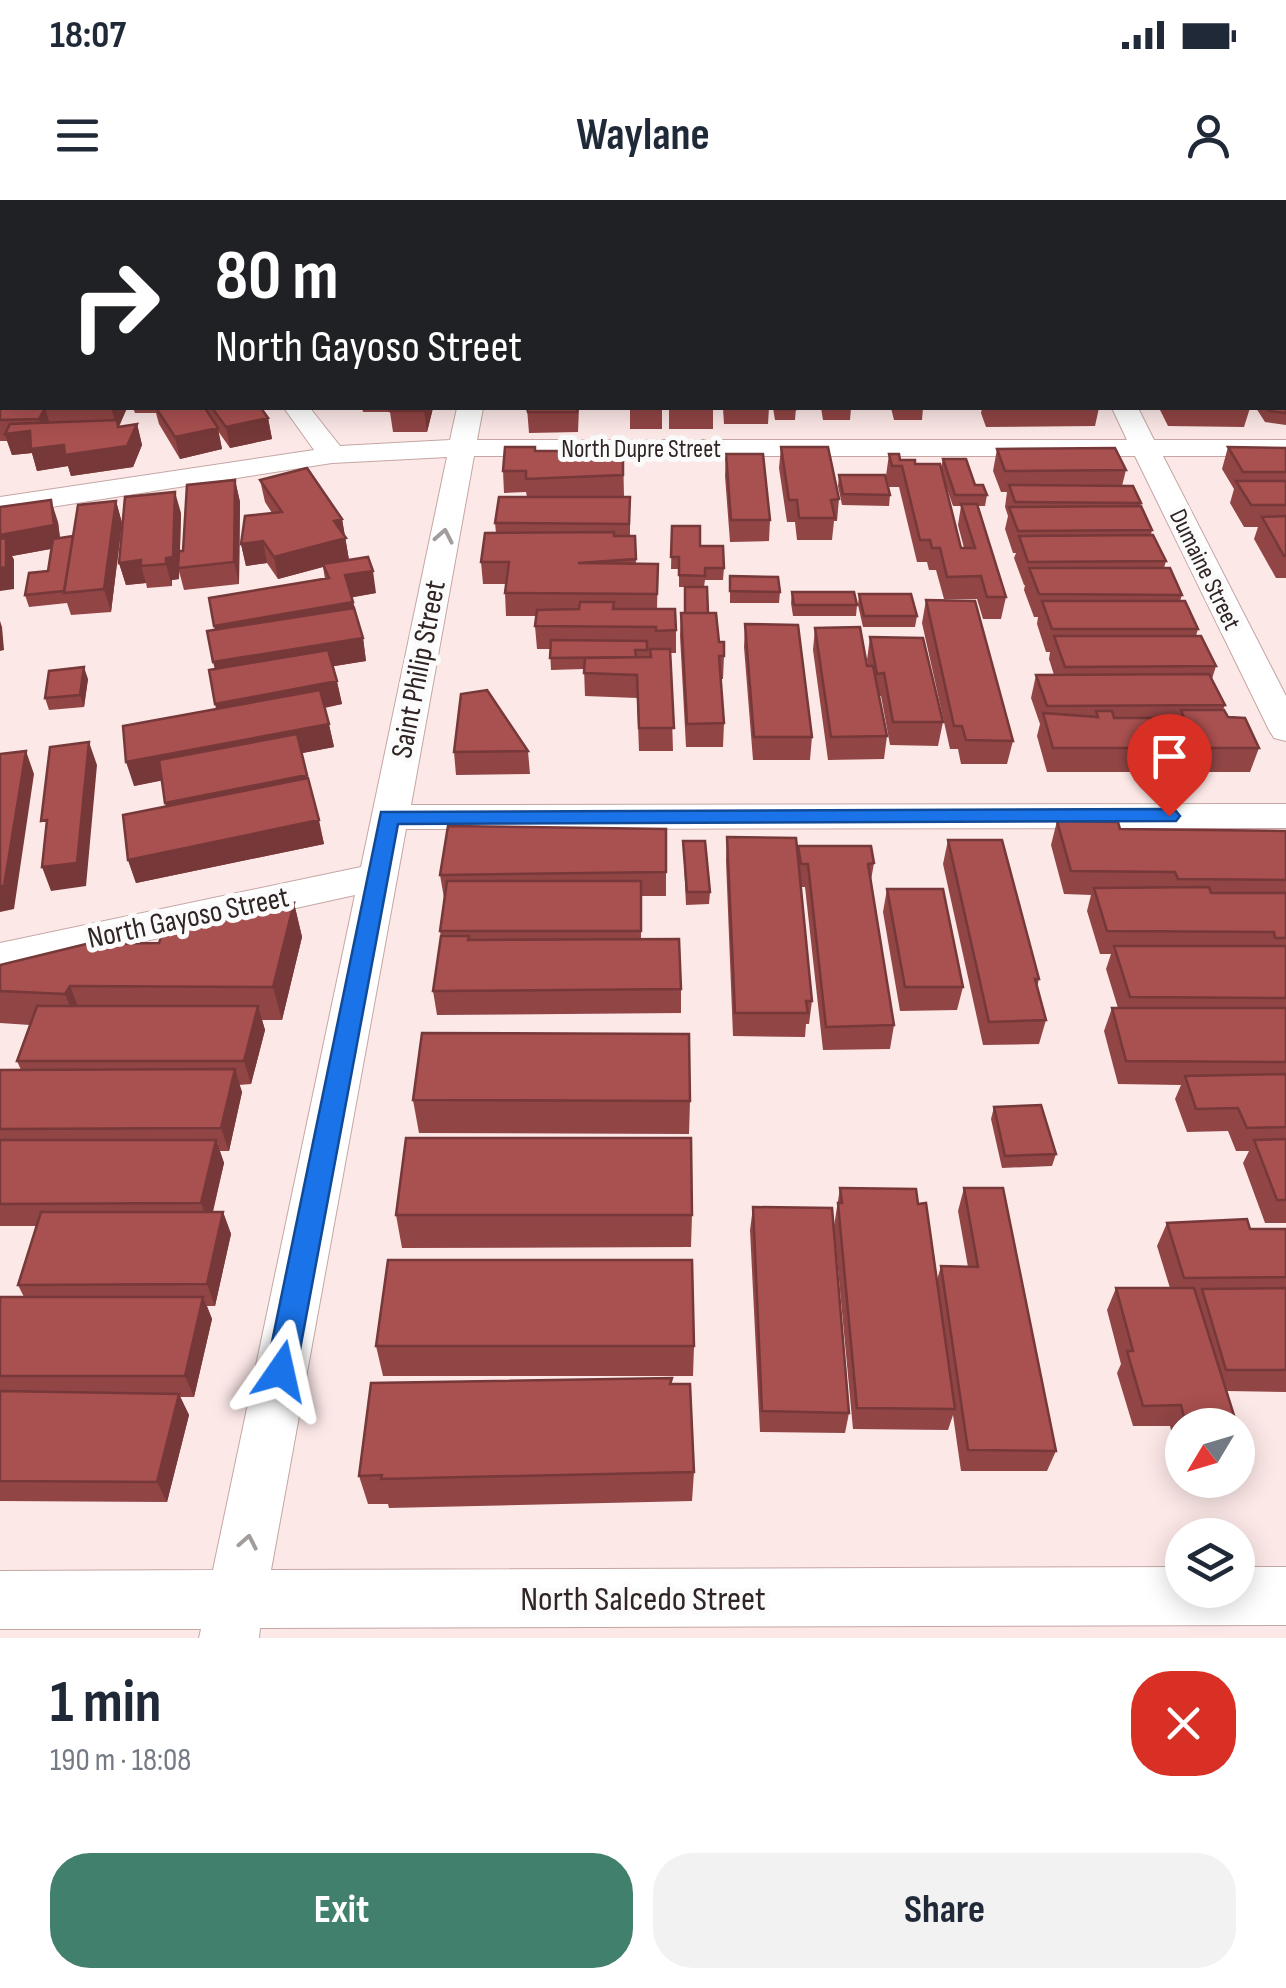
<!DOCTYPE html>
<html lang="en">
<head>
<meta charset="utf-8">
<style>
	body { margin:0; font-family:"Sofia Sans Condensed",sans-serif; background:#f2f2f3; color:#1f2937; height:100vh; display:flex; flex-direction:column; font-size:38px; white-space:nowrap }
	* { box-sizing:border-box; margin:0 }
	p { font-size:32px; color:#747a83 }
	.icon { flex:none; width:55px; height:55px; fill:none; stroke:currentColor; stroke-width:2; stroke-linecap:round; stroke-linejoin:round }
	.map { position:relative; height:1438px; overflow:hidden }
	.sheet { display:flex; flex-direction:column; background:#fff; flex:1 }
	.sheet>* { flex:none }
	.guide { position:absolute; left:0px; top:0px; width:1288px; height:210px; box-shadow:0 5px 25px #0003; background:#202124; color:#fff; overflow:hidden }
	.needle { width:65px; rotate:232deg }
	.buttons { position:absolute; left:1165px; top:1208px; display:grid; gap:20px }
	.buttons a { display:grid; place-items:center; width:90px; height:90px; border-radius:50%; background:#fff; box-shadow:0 5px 25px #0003; font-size:50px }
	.pin { position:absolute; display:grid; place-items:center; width:85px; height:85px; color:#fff; margin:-102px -42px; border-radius:50% 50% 50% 0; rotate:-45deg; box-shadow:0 0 10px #0007 }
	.pin .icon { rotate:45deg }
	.me { position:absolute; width:110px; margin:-55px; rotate:11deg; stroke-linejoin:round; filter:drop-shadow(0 0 8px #0008) }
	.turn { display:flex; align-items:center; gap:35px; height:210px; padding:0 50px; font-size:45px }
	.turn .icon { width:130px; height:130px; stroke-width:2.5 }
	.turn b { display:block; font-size:70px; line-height:85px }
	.round { display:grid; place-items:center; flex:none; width:105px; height:105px; border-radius:40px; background:#f2f2f3 }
	.headline { display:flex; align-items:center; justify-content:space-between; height:170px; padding:0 50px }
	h1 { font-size:60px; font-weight:700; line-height:75px }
	.button { display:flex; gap:20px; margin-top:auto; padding:20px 50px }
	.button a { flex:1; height:115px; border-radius:40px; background:#41806d; color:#fff; font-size:40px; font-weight:700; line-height:115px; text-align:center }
	.button a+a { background:#f2f2f3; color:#1f2937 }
	.status { display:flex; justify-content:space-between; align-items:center; height:70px; padding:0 50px; background:#fff; direction:ltr }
	.status svg { height:28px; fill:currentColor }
	header { display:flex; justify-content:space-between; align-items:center; height:130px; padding:0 50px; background:#fff; font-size:45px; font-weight:700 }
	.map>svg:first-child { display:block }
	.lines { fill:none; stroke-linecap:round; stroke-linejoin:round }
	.street-casing { stroke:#c5a6a4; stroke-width:2 }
	.street { fill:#fff; fill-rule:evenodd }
	.wall { fill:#914545; fill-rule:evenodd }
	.shaded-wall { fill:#763838 }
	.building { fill:#a95050; stroke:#763838; stroke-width:2.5 }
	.oneway { stroke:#a29c9c }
	.route { fill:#1a73e8; stroke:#114b97; stroke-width:2.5 }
	.labels { text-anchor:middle; stroke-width:10; stroke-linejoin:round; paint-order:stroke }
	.far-street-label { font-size:25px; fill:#302424; stroke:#fbfbfb }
	.street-label { font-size:30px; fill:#302424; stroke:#fbfbfb }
	.near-street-label { font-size:35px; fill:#302424; stroke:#fbfbfb }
</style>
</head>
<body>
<div class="status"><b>18:07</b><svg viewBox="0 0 49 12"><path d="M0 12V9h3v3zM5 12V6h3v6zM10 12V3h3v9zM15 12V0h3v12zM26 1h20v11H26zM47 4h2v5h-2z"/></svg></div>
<header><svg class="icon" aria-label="menu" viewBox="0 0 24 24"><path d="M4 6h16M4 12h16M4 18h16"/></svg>Waylane<svg class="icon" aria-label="person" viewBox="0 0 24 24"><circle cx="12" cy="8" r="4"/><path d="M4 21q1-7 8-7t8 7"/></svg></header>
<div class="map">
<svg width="1286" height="1438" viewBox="0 0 1286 1438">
	<rect width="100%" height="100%" fill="#fce8e7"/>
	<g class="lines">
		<!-- street casing -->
		<g class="street-casing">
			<path id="street" d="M131,0H152L153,2H132Z
				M1012,0H1032L1033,2H1013Z
				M2,67V83L0,84V68Z
				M284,208H310L340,246L450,240L457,208H483L477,240H1127L1112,208H1138L1154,240H1286V256H1163L1286,496V541L1274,538L1269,530L1135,256H474L411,605L1286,604V628L406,629L271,1370L1182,1367V1390H1238V1367H1286V1425L260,1428L259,1438H199L201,1429H0V1371L213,1370L355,695L0,773V743L361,667L447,257L332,263L0,315V297L314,250Z"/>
		</g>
		<!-- street -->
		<use href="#street" class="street"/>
	</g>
	<!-- wall -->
	<path class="wall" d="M181,0H311L310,2H261V1L260,2H182Z
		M761,0H791L790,2H762Z
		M1197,0H1286V24L1285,2H1199Z
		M2,139V208H127L119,227L137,224L142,245L133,267L71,276L68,266L37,271L32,253L12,255L7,241H0V142Z
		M1286,193V225L1265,222L1256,208H1285Z
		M133,208H261L268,218L272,239L230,248L218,231L222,249L180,259L159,224L156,213H135Z
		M362,208H433L427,232H393L390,212H363Z
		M527,208H579L578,232L529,233Z
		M630,208H662V229H630Z
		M669,208H713V229H669Z
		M723,208H769L768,224H724Z
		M773,208H796L795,220H775Z
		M821,208H851L850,220H823Z
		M891,208H923L922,220H894Z
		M982,208H1099L1095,226L986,227L981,213Z
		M1159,208H1250L1244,227L1168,226Z
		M781,247L839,299L837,321H834L832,340H797L795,322H787L779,268Z
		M1228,247L1286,248V378H1276L1254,339L1258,327H1244L1230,303L1234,289L1222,269Z
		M997,249L1126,270L1122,286L1141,303L1140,306L1152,330L1151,335L1166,361L1164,368L1182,395L1180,401L1198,429L1196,436L1216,466L1212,479L1225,505L1223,510L1228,517L1259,548L1250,572H1047L1037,536L1040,524L1031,498L1036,475H1054L1049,459L1050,452H1046L1037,424L1038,417H1034L1024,390L1025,385H1024L1014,358L1016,353H1013L1005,329L1008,316L1005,307L1007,292H1001L993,271Z
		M535,251H623L624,296L605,297H630V336H635L636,364H658L657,409L676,430V453H670L673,551H639L637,498L585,496L584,469L551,470L550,449H537L535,426L537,416H506L505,393L506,384H483L481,362L496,333L495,323L527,297L526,292L504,293L503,271Z
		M726,254L770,320L769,341L730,342L725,276Z
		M889,254L900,260L941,268L943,259L987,295L985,306H978L1006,397L1001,419H983L977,399H944L936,370H929L927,362H917L899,287H889L886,276ZM944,280L953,306H961L958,325L964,348H961Z
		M839,275L890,295L889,306L842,305L838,286Z
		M235,280L240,302L239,384L184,390L179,371V379L172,380V386L147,388L146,383L126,385L119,363L181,313L180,351H183Z
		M260,280L342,319L349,360L376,393L352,397L363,438L366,461L333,466L342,504L325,508L334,547L302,553L324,644L136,683L128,660L166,607L162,580L134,586L216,509L215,430L325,379L323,367L278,379L267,363L246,366L241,344L272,313L265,302Z
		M116,301L122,323L111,412L71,415L67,403L29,407L25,395L48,371L51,349L12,356L14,360V389L0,307L58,322L60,338L73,336Z
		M672,326L700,346L724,368L723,380H705L704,387H679V369H671Z
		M730,376L780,392L779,403H730Z
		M792,392L857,405L856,416H793L791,403Z
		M859,394L917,416L915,427H863L858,405Z
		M926,400L1013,541L1007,564H961L958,549H950L922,423Z
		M681,413H708L724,456L723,479H721L724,523L723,547H686L680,436Z
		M745,424L812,537L810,560H753L744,447Z
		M815,428L867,466H868L867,460L870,437L943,522L938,546L890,545L881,496H879L887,536L884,559L828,560L813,450Z
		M88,479L84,507L49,510L45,498Z
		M528,551L530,574L456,575L454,552Z
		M1057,621L1120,629L1286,631V1023H1265L1243,963L1249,951H1236L1228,931L1187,932L1175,899L1181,885L1118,884L1104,831L1112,808H1118L1106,769L1111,754H1100L1087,711L1091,695L1064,694L1051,645Z
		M666,629V696H641V739L681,789V813L437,815L433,791L441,738L440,731L444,698L440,675Z
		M727,637L798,655V646L874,663L871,680L894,825L890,849L823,850L805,687H801L812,801L809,824H806L805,837L733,836L726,661Z
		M948,640L1039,779L1037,787L1046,820L1039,844L983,845L943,664Z
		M683,641L710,692L709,704L686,705Z
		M887,689L963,787L957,810L900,811L883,712Z
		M294,703L302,737L282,820H262L265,830L251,884L239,885L242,892L229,951H220L224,963L213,1012H223L231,1034L215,1106H207L212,1119L194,1197H180L189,1215L167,1302L0,1301V1097H24L18,1085L37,1026H0V870H21L17,861L30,825L0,823V765L159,743L182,732Z
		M413,900L690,901L689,934L419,933Z
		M994,907L1056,954L1052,966L1002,968L991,919Z
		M840,988L918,1004L937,1080L941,1066L968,1067L958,1011L964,988L1056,1251L1047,1271H961L953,1215L948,1230L853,1229L834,1026Z
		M753,1007L849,1213L845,1233L760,1232L750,1030Z
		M396,1015H692L691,1047L402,1048Z
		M1167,1023L1250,1029H1286V1192L1227,1191L1237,1225H1182V1259H1178L1170,1226H1133L1117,1173L1121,1164L1107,1110L1116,1088H1170L1157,1046Z
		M376,1146H694L693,1176H383Z
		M671,1184L694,1272L692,1301L389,1308L388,1304H368L359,1276Z"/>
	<!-- shaded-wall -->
	<path class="shaded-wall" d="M45,208L51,228L45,240L39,219Z
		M111,208H127L119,225L123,241L137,224L142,245L133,267L71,276L68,266L37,271L32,253L12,255L5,234L30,231L117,228Z
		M425,208H433L427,232L424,211Z
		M268,218L272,239L230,248L226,227Z
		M218,228L222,249L180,259L175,237Z
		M235,280L240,302L239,384L234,362Z
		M175,292L181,313L179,379L172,380V386L166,364Z
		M51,300L58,322L61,347L12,356L14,360V389L0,391V335Z
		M116,301L122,323L111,412L104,389Z
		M342,319L349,360L278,379L274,357L334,321Z
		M263,341L267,363L246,366L241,344Z
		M141,360V366L146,383L126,385L119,363Z
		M373,371L376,393L349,398L345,375Z
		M353,402L357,425L219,449L214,426Z
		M0,421L2,427L4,450L0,451Z
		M363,438L366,461L219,485L213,462Z
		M84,467L88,479L84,507L80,495Z
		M337,481L342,504L220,527L215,504Z
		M329,524L334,547L134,586L126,562Z
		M89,542L97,565L86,686L51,691L42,667Z
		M26,551L34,574L14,709L0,712V686Z
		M307,575L312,598L172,626L165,603Z
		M319,620L324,644L136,683L128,660Z
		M294,703L302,737L282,820L273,787Z
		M70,786L83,819L79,827L65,794Z
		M258,806L265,830L251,884L244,861Z
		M235,869L242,892L229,951L221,928Z
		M216,940L224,963L209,1026L201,1003Z
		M223,1012L231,1034L215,1106L207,1084Z
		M203,1097L212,1119L194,1197L185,1176Z
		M179,1194L189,1215L167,1302L157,1282Z"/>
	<!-- building -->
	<path class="building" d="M321,0H346L345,2H320Z
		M363,0H459L458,2H362Z
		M536,0H628V2H535Z
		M672,0H706V2H672Z
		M713,0H747L748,2H714Z
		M804,0H832V1H805Z
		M838,0H871L872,2H838Z
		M891,0H1000L1001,2H892Z
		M1068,0H1141L1144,2H1069Z
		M1152,0H1180L1182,2H1153Z
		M1205,0H1226L1228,2H1207Z
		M1242,0H1274L1276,2H1244Z
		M2,139V158H0V142Z
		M0,176H2V208H55H45L39,219L0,220Z
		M1285,193L1286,213L1269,211L1266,208H1285Z
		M156,208H205L218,228L175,237Z
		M212,208H261L268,218L226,227Z
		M391,208H425L424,211H390Z
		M527,208H577V212H528Z
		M775,208H796V209H776Z
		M117,220L118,227L137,224L127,246L65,255L64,245L31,249L30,231L5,234L10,224Z
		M505,247H535V251H623V275L526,279V271H503Z
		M781,247H828L839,299L831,300L835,318H799L797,300H789Z
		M1228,247L1286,248V272H1243Z
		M1115,248L1126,270L1005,271L997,249Z
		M726,254H763L770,320H731Z
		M889,254H899L900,260H915V264H940L961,348H975L961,304H977L1006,397H987L981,376L947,377L940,348H932L930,340H920L902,266H892Z
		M943,259H966L975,285H983L987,295H955Z
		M307,268L342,319L334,321L346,338L274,357L263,341L241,344L245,316L282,312L260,280Z
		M839,275H885L890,295L843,294Z
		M235,280L234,362L178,368L179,351H183L187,285Z
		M1236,281H1286V305H1251Z
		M1009,285L1133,286L1141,303L1015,302Z
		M175,292L173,357L166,358V364L141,366V360L119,363L125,297Z
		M499,297H630L629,324L495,323Z
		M51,300L54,325L0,335V307Z
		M116,301L104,389L64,393L78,305Z
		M1141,306L1152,330L1018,331L1009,307Z
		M1286,316V356H1284L1262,317Z
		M672,326H700V346H723L724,368H705V376L679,375V357H671Z
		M614,332V336H635L636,359L578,363L658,364L657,394L505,393L509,362H481L485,333Z
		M1153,335L1166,361L1028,362L1019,336Z
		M73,336L64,391L25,395L29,373L48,371L53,339Z
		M6,338V367L0,368V339Z
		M368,357L373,371L345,375L353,402L214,426L209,398L329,378L323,364Z
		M1029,368H1170L1182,395L1039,394Z
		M730,376L778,377L780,392L730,391Z
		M685,387H707L708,413H685Z
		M792,392H854L857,405H794Z
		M859,394H911L917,416H864Z
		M926,400L975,401L1013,541L966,540L962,526H954Z
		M1042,401H1185L1198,429H1052Z
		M580,402H614L613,409H675L676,430L656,431V427L535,426L537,410L579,409Z
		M354,408L363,438L213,462L207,431Z
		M681,413H716L719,442H724V456H719L724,523L687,524Z
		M745,424L798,425L812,537H754Z
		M860,427L867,466H873L887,536L831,537L815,428Z
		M1054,436H1201L1216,466L1065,467Z
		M870,437L923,438L943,522H893L884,473L877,474Z
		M551,440L647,441V450H635L636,457L550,458Z
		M650,449H670L674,528H639L637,475L584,473L585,458L651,457Z
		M328,450L337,481L215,504L209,470Z
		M84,467L80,495L45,498L49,471Z
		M1209,474L1225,505L1047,506L1036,475Z
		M320,490L329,524L126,562L123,526Z
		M487,490L528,551L454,552L461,494Z
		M1181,510H1224L1228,517L1245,518L1259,548H1053L1043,513L1098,517L1096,511H1112L1114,518H1184Z
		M297,534L307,575L165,603L159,560Z
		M89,542L77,663L42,667L47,620L41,621L50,547Z
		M26,551L4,686H0V554Z
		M308,578L319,620L128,660L123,615Z
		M1057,621L1118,622L1120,629L1286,631V680L1178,679L1175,672L1071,671Z
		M448,626L666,629V672L440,675Z
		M727,637L796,638L812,801H806L808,813H735Z
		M948,640H1002L1039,779H1035L1046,820L989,822Z
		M683,641H705L710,692H687Z
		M798,646H871L874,663L868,664L894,825L826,827L808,664H801Z
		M447,681H641V731H440Z
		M1209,687L1211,693H1286V738H1275L1274,732L1107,731L1094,688Z
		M887,689H943L963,787H905Z
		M294,703L273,787L70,786L65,794L0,791V765L86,744L159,743L163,732H182L184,726Z
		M441,736H469L468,740L679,739L681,789L433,791Z
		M1114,746H1286V798L1130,797Z
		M37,806H258L244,861H17Z
		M1112,808H1286V862L1126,861Z
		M422,833L689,834L690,901L413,900Z
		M235,869L221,928L0,929V870Z
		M1286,874V927L1247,928L1238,908L1196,909L1185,876Z
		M1041,905L1056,954L1005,956L994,907Z
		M406,938H691L692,1015H396Z
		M1286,939V1000H1277L1254,940Z
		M0,940H216L201,1003L0,1004Z
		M840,988L916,989L918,1004L926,1003L955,1209L857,1208L838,1003H842Z
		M964,988H1003L1056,1251L968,1250L941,1066L978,1067Z
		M753,1007L832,1008L849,1213L762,1211Z
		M41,1012H223L207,1084L18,1085Z
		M1247,1019L1250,1029H1286V1077L1184,1078L1167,1023Z
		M388,1060H692L694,1146H376Z
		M1116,1088H1194L1237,1225H1186L1181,1205L1143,1206L1127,1151H1133Z
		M1286,1088V1170H1226L1202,1089Z
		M0,1097H203L185,1176H0Z
		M672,1178L670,1184H690L694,1272L381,1279L382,1275L359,1276L371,1183Z
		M0,1191L179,1194L157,1282L0,1281Z"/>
	<!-- one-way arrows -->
	<defs><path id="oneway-chevron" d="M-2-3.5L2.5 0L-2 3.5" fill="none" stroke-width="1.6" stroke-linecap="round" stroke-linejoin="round" transform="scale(2.5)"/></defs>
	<g class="oneway">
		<use href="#oneway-chevron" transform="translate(444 336) rotate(-79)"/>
		<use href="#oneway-chevron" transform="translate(248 1342) rotate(-79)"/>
	</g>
	<!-- route -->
	<path class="route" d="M1169,609L1176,611L1180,616L1176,621L398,624L296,1171L291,1180L281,1184L270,1180L266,1171L381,612Z"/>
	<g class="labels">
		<!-- far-street labels -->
		<g class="far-street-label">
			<text x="641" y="257">North Dupre Street</text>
			<text transform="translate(1206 369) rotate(64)" y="9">Dumaine Street</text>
		</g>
		<!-- street labels -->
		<g class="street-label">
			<text transform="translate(418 469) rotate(-79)" y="10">Saint Philip Street</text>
			<text transform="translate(188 717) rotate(-12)" y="10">North Gayoso Street</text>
		</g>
		<!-- near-street labels -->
		<g class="near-street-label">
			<text x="643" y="1410">North Salcedo Street</text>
		</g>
	</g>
</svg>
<div class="buttons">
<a><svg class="needle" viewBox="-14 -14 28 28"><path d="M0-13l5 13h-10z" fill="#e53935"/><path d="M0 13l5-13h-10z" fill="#747a83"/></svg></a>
<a><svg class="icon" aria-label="layers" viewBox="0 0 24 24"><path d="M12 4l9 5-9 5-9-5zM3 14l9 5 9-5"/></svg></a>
</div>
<div class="pin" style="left:1169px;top:616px;background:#d93025"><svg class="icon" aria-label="arrive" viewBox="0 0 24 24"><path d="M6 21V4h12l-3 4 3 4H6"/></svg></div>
<svg class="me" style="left:281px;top:1171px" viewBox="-20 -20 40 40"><path d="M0-17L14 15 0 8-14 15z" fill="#1a73e8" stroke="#fff" stroke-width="4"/></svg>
<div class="guide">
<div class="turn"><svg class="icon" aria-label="right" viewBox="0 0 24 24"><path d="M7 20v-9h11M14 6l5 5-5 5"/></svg><div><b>80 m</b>North Gayoso Street</div></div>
</div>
</div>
<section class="sheet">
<div class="headline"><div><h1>1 min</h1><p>190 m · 18:08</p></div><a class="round" style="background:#d93025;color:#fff"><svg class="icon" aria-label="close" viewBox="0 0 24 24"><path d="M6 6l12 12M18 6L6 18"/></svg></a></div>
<div class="button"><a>Exit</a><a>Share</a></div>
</section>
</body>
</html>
